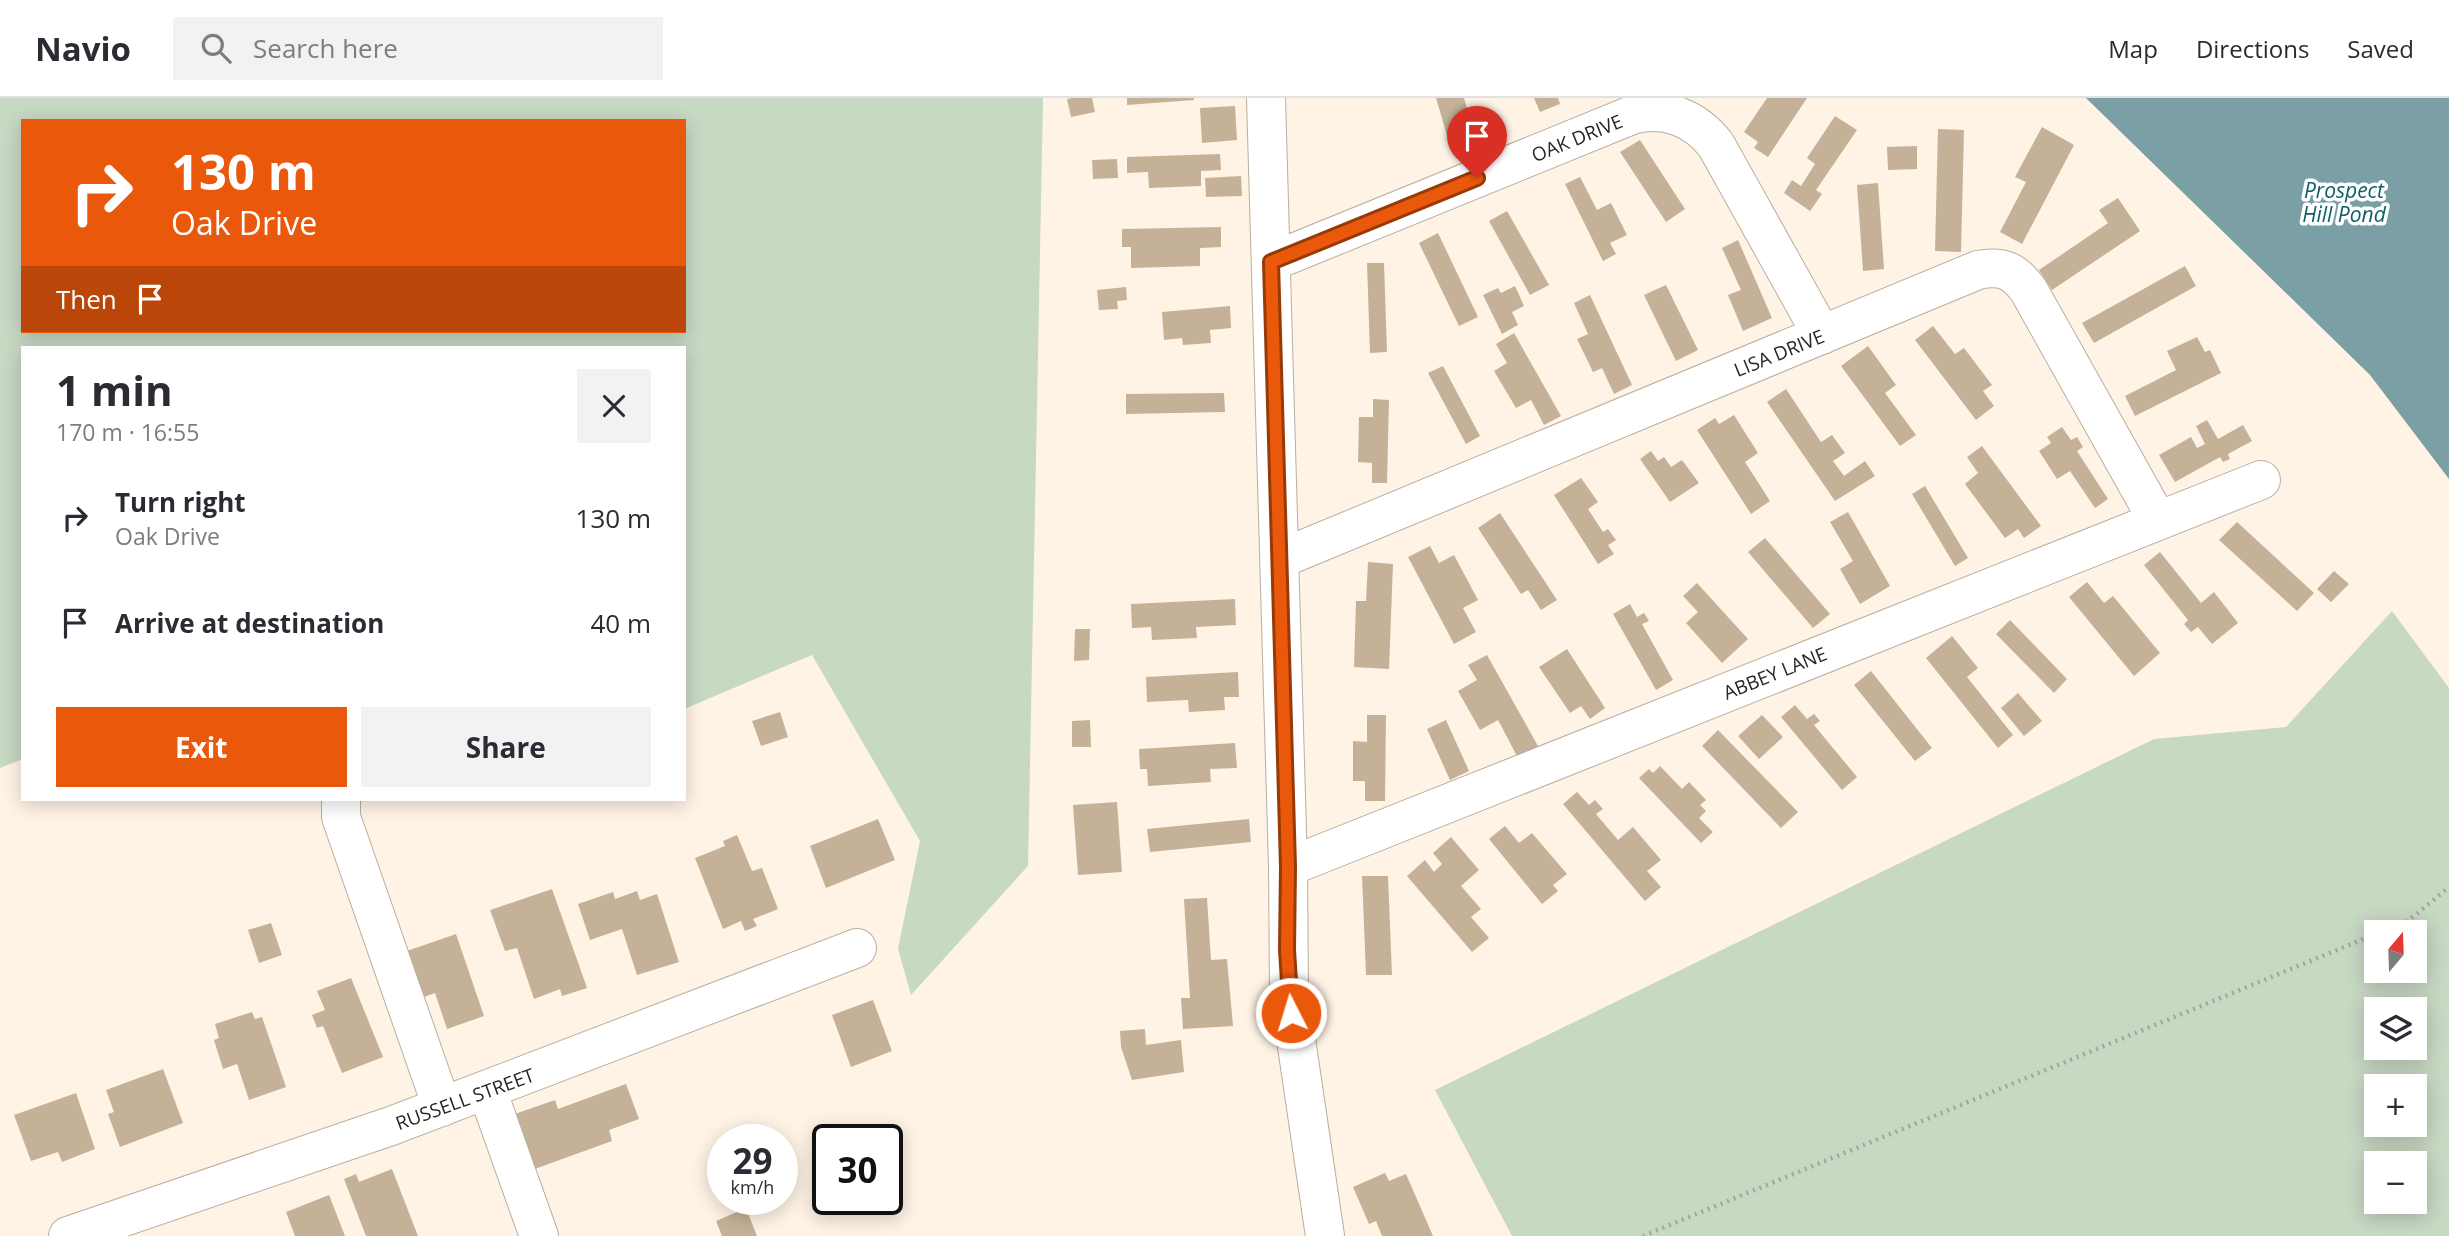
<!DOCTYPE html>
<html lang="en">
<head>
<meta charset="utf-8">
<style>
	body { margin:0; font-family:"Open Sans",sans-serif; background:#f2f2f3; color:#2b2b33; height:100vh; display:flex; flex-direction:column; font-size:26px; white-space:nowrap }
	* { box-sizing:border-box; margin:0 }
	p { font-size:23px; color:#7c7c81 }
	.icon { flex:none; width:38px; height:38px; fill:none; stroke:currentColor; stroke-width:2; stroke-linecap:round; stroke-linejoin:round }
	.map { position:relative; flex:1; overflow:hidden }
	.sheet { position:absolute; left:21px; top:248px; width:665px; height:455px; display:flex; flex-direction:column; background:#fff; border-radius:0px; box-shadow:0 4px 18px #0003 }
	.sheet>* { flex:none }
	.banner { position:absolute; left:21px; top:21px; width:665px; height:214px; border-radius:0px; box-shadow:0 4px 18px #0003; background:#ea580c; color:#fff; overflow:hidden }
	.needle { width:46px; rotate:19deg }
	.fabs { position:absolute; left:2364px; top:822px; display:grid; gap:14px }
	.fabs a { display:grid; place-items:center; width:63px; height:63px; border-radius:0px; background:#fff; box-shadow:0 4px 18px #0003; font-size:35px }
	.speed { position:absolute; left:707px; top:1026px; display:flex; gap:14px; font-size:35px; font-weight:700; text-align:center }
	.speed>* { display:grid; place-content:center; width:91px; height:91px; border-radius:50%; background:#fff; box-shadow:0 4px 18px #0003; line-height:1 }
	.speed small { font-size:18px; font-weight:400 }
	.speed .limit { border:4px solid #111; border-radius:10px; background:#fff; color:#111 }
	.pin { position:absolute; display:grid; place-items:center; width:60px; height:60px; color:#fff; margin:-72px -30px; border-radius:50% 50% 50% 0; rotate:-45deg; box-shadow:0 0 7px #0007 }
	.pin .icon { rotate:45deg }
	.me { position:absolute; width:77px; margin:-38px; rotate:355deg; stroke-linejoin:round; filter:drop-shadow(0 0 5px #0008) }
	.turn { display:flex; align-items:center; gap:24px; height:147px; padding:0 35px; font-size:32px }
	.turn .icon { width:91px; height:91px; stroke-width:2.5 }
	.turn b { display:block; font-size:49px; line-height:60px }
	.then { display:flex; align-items:center; height:66px; padding:0 35px; background:#0003; gap:14px; font-size:26px }
	.round { display:grid; place-items:center; flex:none; width:74px; height:74px; border-radius:0px; background:#f2f2f3 }
	.headline { display:flex; align-items:center; justify-content:space-between; height:119px; padding:0 35px }
	h1 { font-size:42px; font-weight:700; line-height:52px }
	.button { display:flex; gap:14px; margin-top:auto; padding:14px 35px }
	.button a { flex:1; height:80px; border-radius:0px; background:#ea580c; color:#fff; font-size:28px; font-weight:700; line-height:80px; text-align:center }
	.button a+a { background:#f2f2f3; color:#2b2b33 }
	ul { padding:0; list-style:none }
	li { display:flex; align-items:center; gap:21px; height:105px; padding:0 35px }
	li div { flex:1 }
	li b { display:block; font-size:26px }
	li em { font-style:normal }
	header { display:flex; align-items:center; gap:42px; box-sizing:border-box; height:98px; padding:0 35px; background:#fff; border-bottom:2px solid #e1e1e2 }
	header strong { font-size:33px }
	nav { display:flex; gap:38px; margin-inline-start:auto; font-size:24px }
	.search { width:490px; height:63px; background:#f2f2f3; display:flex; align-items:center; gap:18px; box-sizing:border-box; padding:0 24px; border-radius:0px; color:#7c7c81; font-size:26px }
	.map>svg:first-child { display:block }
	.green { fill:#c7d8c3; fill-rule:evenodd }
	.water { fill:#7a9fa4 }
	.building { fill:#c5b198 }
	.lines { fill:none; stroke-linecap:round; stroke-linejoin:round }
	.minor-casing { stroke:#b9aea0; stroke-width:40 }
	.path { stroke:#aba298; stroke-width:4.5; stroke-dasharray:2 5; stroke-linecap:butt }
	.minor { stroke:#fff; stroke-width:38 }
	.route-casing { stroke:#983908; stroke-width:18 }
	.route { stroke:#ea580c; stroke-width:12 }
	.labels { text-anchor:middle; stroke-width:7; stroke-linejoin:round; paint-order:stroke }
	.street-label { font-size:19px; fill:#292520; stroke:#fff }
	.water-label { font-size:21px; font-style:italic; fill:#105f68; stroke:#fff }
</style>
</head>
<body>
<header>
<strong>Navio</strong>
<div class="search"><svg class="icon" aria-label="search" viewBox="0 0 24 24"><circle cx="10" cy="10" r="6"/><path d="M15 15l6 6"/></svg>Search here</div>
<nav><a>Map</a><a>Directions</a><a>Saved</a></nav>
</header>
<div class="map">
<svg width="2449" height="1138" viewBox="0 0 2449 1138">
	<rect width="100%" height="100%" fill="#fff3e5"/>
	<!-- green -->
	<path class="green" d="M0,0H1043L1028,768L911,897L898,851L920,743L812,557L684,611V250H23V661L0,670ZM23,23H684V233H23Z
		M2392,513L2449,590V1138H1512L1435,992L2154,641L2286,629ZM2376,835H2415V873H2376ZM2376,912H2415V950H2376ZM2376,989H2415V1027H2376ZM2376,1066H2415V1104H2376Z"/>
	<!-- water -->
	<path class="water" d="M2086,0H2449V381L2370,277Z"/>
	<!-- building -->
	<path class="building" d="M1072,0H1092L1095,14L1071,19L1067,1Z
		M1127,0H1194V2L1127,7Z
		M1436,0H1464L1476,41L1450,48Z
		M1534,0H1558L1560,6L1540,14Z
		M1767,0H1807L1768,59L1754,50L1758,44L1744,34Z
		M1235,8L1237,42L1202,45L1200,10Z
		M1835,18L1857,32L1816,92L1822,96L1810,113L1784,95L1792,82L1801,88L1815,66L1807,60Z
		M2042,29L2074,47L2022,146L2000,134L2026,84L2015,79Z
		M1938,31L1964,32L1961,154L1935,153Z
		M1640,42L1685,111L1666,124L1620,54Z
		M1917,48V71L1888,72L1887,49Z
		M1220,56L1221,72L1201,73V88L1149,90L1148,74L1127,75V59Z
		M1117,61L1118,80L1093,81L1092,62Z
		M1241,78L1242,98L1206,99L1205,80Z
		M1580,79L1597,112L1611,105L1627,137L1610,145L1616,156L1603,163L1565,86Z
		M1878,85L1884,171L1863,173L1857,87Z
		M2118,100L2140,133L2052,192L2039,172L2108,125L2099,112Z
		M1507,113L1549,187L1530,197L1489,123Z
		M1221,129V149L1200,150V168L1131,170V149H1122V131Z
		M1438,135L1478,219L1459,228L1419,145Z
		M1738,142L1772,220L1743,233L1728,197L1741,192L1722,150Z
		M1367,165H1384L1387,254L1370,255Z
		M2185,168L2196,188L2094,245L2082,225Z
		M1666,187L1698,252L1676,263L1644,197Z
		M1515,188L1524,208L1512,214L1518,227L1502,236L1483,197L1498,190L1501,195Z
		M1126,189L1127,202L1117,203L1118,211L1099,212L1097,192Z
		M1590,197L1632,287L1614,296L1602,270L1593,274L1577,241L1588,236L1574,205Z
		M1230,208L1231,230L1210,232L1211,245L1183,247L1182,240L1164,242L1162,214Z
		M1933,228L1955,256L1964,250L1992,287L1983,293L1994,308L1976,322L1915,242Z
		M1514,235L1561,318L1544,327L1531,302L1516,310L1494,273L1507,265L1496,246Z
		M2197,239L2205,254L2210,252L2221,275L2135,318L2125,298L2176,272L2167,253Z
		M1868,248L1896,287L1885,295L1916,337L1900,348L1841,268Z
		M1443,268L1480,338L1466,346L1428,275Z
		M1786,291L1821,344L1832,337L1845,355L1833,363L1844,378L1865,363L1875,378L1835,403L1767,304Z
		M1224,295L1225,314L1126,316V296Z
		M1373,301L1389,302L1387,385H1372V365L1358,364L1359,319H1373Z
		M1734,317L1758,355L1745,364L1770,403L1751,416L1697,332L1715,320L1719,326Z
		M2207,322L2218,341L2243,327L2252,343L2228,356L2230,361L2223,364L2220,359L2175,384L2159,357L2191,339L2197,350L2205,346L2196,328Z
		M2062,329L2071,342L2077,339L2083,349L2077,353L2108,401L2095,410L2070,373L2057,381L2039,353L2051,345L2047,339Z
		M1982,348L2041,428L2024,440L2018,431L2005,440L1965,386L1978,375L1967,359Z
		M1651,353L1658,363L1664,359L1671,369L1682,362L1699,385L1670,404L1640,361Z
		M1581,380L1598,404L1588,411L1603,434L1608,431L1616,442L1608,447L1614,456L1598,466L1554,397Z
		M1925,388L1968,460L1955,468L1912,396Z
		M1848,414L1890,488L1860,506L1840,471L1853,463L1830,424Z
		M1500,415L1557,502L1541,512L1528,492L1521,496L1478,430Z
		M2237,424L2314,495L2297,513L2219,442Z
		M1765,440L1830,516L1813,530L1748,454Z
		M1430,448L1439,465L1454,457L1478,502L1463,510L1476,534L1454,546L1408,459Z
		M2160,454L2201,505L2214,494L2238,525L2212,546L2198,529L2191,534L2184,526L2188,522L2144,467Z
		M1368,464L1393,466L1389,571L1354,569L1356,503H1366Z
		M2334,473L2349,486L2331,504L2317,491Z
		M2087,484L2104,505L2113,498L2160,555L2134,578L2069,499Z
		M1697,485L1748,541L1722,565L1686,525L1698,514L1683,498Z
		M1235,501L1236,527L1196,529L1197,540L1152,542L1151,529L1132,530L1131,506Z
		M1630,506L1637,519L1644,515L1649,523L1642,526L1673,582L1656,592L1613,516Z
		M2010,522L2067,581L2054,595L1996,536Z
		M1075,531H1090L1089,562L1074,563Z
		M1952,538L1978,570L1967,579L2013,637L1998,650L1926,560Z
		M1567,551L1605,610L1590,621L1581,608L1570,615L1539,569Z
		M1487,557L1538,648L1518,660L1498,622L1480,632L1458,593L1477,582L1468,567Z
		M1871,573L1932,650L1915,663L1854,587Z
		M1238,574L1239,599H1224L1225,612L1189,614L1188,602L1147,604L1146,579Z
		M2018,595L2042,623L2024,638L2001,610Z
		M1795,607L1807,621L1814,616L1820,623L1814,627L1857,679L1842,692L1781,619Z
		M780,614L788,639L761,648L752,623Z
		M1367,617H1386L1385,703H1365V683H1353V643L1367,644Z
		M1762,617L1783,639L1759,661L1738,638Z
		M1090,622L1091,649H1072V623Z
		M1446,622L1469,673L1450,682L1427,631Z
		M1718,632L1798,714L1781,730L1702,648Z
		M1235,645L1237,670L1210,671L1211,684L1148,688L1147,671H1140L1139,651Z
		M1660,668L1682,691L1689,684L1706,702L1700,707L1706,713L1699,720L1713,734L1701,745L1639,680L1649,671L1653,675Z
		M1577,694L1589,707L1595,702L1603,711L1596,716L1618,742L1633,729L1661,762L1647,773L1661,789L1645,803L1563,706Z
		M1117,704L1122,774L1078,777L1073,707Z
		M878,721L895,762L826,790L810,748Z
		M1249,721L1251,744L1150,754L1147,731Z
		M1505,728L1519,745L1532,735L1567,776L1553,787L1558,793L1542,806L1489,741Z
		M737,737L752,773L762,770L778,811L753,821L757,828L745,833L741,823L723,831L695,760L725,748L723,743Z
		M1451,739L1479,772L1461,788L1481,811L1471,819L1489,840L1472,854L1407,778L1425,762L1434,774L1442,766L1433,755Z
		M1362,778H1388L1392,877H1366Z
		M552,791L587,890L562,898L560,891L534,901L517,850L505,853L490,812Z
		M637,793L640,802L657,796L679,864L637,877L622,831L590,842L578,806L613,794L615,801Z
		M1207,800L1211,862L1227,861L1233,928L1183,931L1181,900H1190L1184,801Z
		M271,825L282,857L259,865L248,832Z
		M456,836L484,918L447,931L435,895L424,899L407,853Z
		M351,880L383,959L342,975L323,928L317,930L312,917L325,912L317,893Z
		M873,902L892,953L851,969L832,917Z
		M252,914L255,921L262,919L286,989L249,1002L237,966L223,971L214,942L219,940L215,926Z
		M1145,931L1146,947L1181,942L1184,974L1132,982L1121,949L1120,933Z
		M163,971L183,1025L120,1049L108,1016L114,1014L106,992Z
		M626,986L639,1021L609,1032L612,1043L532,1072L512,1017L555,1002L558,1011Z
		M76,995L95,1051L62,1064L58,1054L31,1063L14,1017Z
		M887,1051L897,1075L887,1079Z
		M392,1071L418,1138H366L344,1081L356,1076L359,1084Z
		M1385,1075L1389,1083L1406,1076L1433,1138H1382L1376,1123L1369,1126L1353,1089Z
		M329,1097L345,1138H295L286,1114Z
		M746,1110L757,1138H722L716,1123Z"/>
	<g class="lines">
		<!-- minor casing -->
		<g class="minor-casing">
			<path id="minor" d="M1266,0L1288,769L1289,894L1325,1138
				M1271,164L1632,17C1665,8 1695,20 1716,47L1822,237
				M1280,461L1978,172C2003,167 2015,173 2029,193L2158,423
				M341,702V719L442,1009
				M1288,769L2261,382
				M487,992L539,1138
				M68,1138L391,1028L857,850"/>
		</g>
		<!-- path -->
		<path class="path" d="M2380,835L2408,823L2449,789
			M1643,1138L2376,836"/>
		<!-- minor -->
		<use href="#minor" class="minor"/>
	</g>
	<g class="lines">
		<!-- route casing -->
		<g class="route-casing">
			<path id="route" d="M1291,915L1287,852L1288,769L1271,164L1477,80"/>
		</g>
		<!-- route -->
		<use href="#route" class="route"/>
	</g>
	<g class="labels">
		<!-- street labels -->
		<g class="street-label">
			<text transform="translate(1577 40) rotate(-22)" y="7">OAK DRIVE</text>
			<text transform="translate(1779 255) rotate(-22)" y="7">LISA DRIVE</text>
			<text transform="translate(1775 575) rotate(-22)" y="7">ABBEY LANE</text>
			<text transform="translate(465 1001) rotate(-20)" y="7">RUSSELL STREET</text>
		</g>
		<!-- water labels -->
		<g class="water-label">
			<text x="2344" y="100">Prospect<tspan x="2344" dy="24">Hill Pond</tspan></text>
		</g>
	</g>
</svg>
<div class="fabs">
<a><svg class="needle" viewBox="-14 -14 28 28"><path d="M0-13l5 13h-10z" fill="#e53935"/><path d="M0 13l5-13h-10z" fill="#7c7c81"/></svg></a>
<a><svg class="icon" aria-label="layers" viewBox="0 0 24 24"><path d="M12 4l9 5-9 5-9-5zM3 14l9 5 9-5"/></svg></a>
<a>+</a>
<a>−</a>
</div>
<div class="speed"><div>29<small>km/h</small></div><div class="limit">30</div></div>
<div class="pin" style="left:1477px;top:80px;background:#d93025"><svg class="icon" aria-label="arrive" viewBox="0 0 24 24"><path d="M6 21V4h12l-3 4 3 4H6"/></svg></div>
<svg class="me" style="left:1291px;top:915px" viewBox="-20 -20 40 40"><circle r="17" fill="#ea580c" stroke="#fff" stroke-width="3"/><path d="M0-11L8 9 0 5-8 9z" fill="#fff"/></svg>
<div class="banner">
<div class="turn"><svg class="icon" aria-label="right" viewBox="0 0 24 24"><path d="M7 20v-9h11M14 6l5 5-5 5"/></svg><div><b>130 m</b>Oak Drive</div></div>
<div class="then">Then<svg class="icon" aria-label="arrive" viewBox="0 0 24 24"><path d="M6 21V4h12l-3 4 3 4H6"/></svg></div>
</div>
<section class="sheet">
<div class="headline"><div><h1>1 min</h1><p>170 m · 16:55</p></div><a class="round"><svg class="icon" aria-label="close" viewBox="0 0 24 24"><path d="M6 6l12 12M18 6L6 18"/></svg></a></div>
<ul>
<li><svg class="icon" aria-label="right" viewBox="0 0 24 24"><path d="M7 20v-9h11M14 6l5 5-5 5"/></svg><div><b>Turn right</b><p>Oak Drive</p></div><em>130 m</em></li>
<li><svg class="icon" aria-label="arrive" viewBox="0 0 24 24"><path d="M6 21V4h12l-3 4 3 4H6"/></svg><div><b>Arrive at destination</b></div><em>40 m</em></li>
</ul>
<div class="button"><a>Exit</a><a>Share</a></div>
</section>
</div>
</body>
</html>
